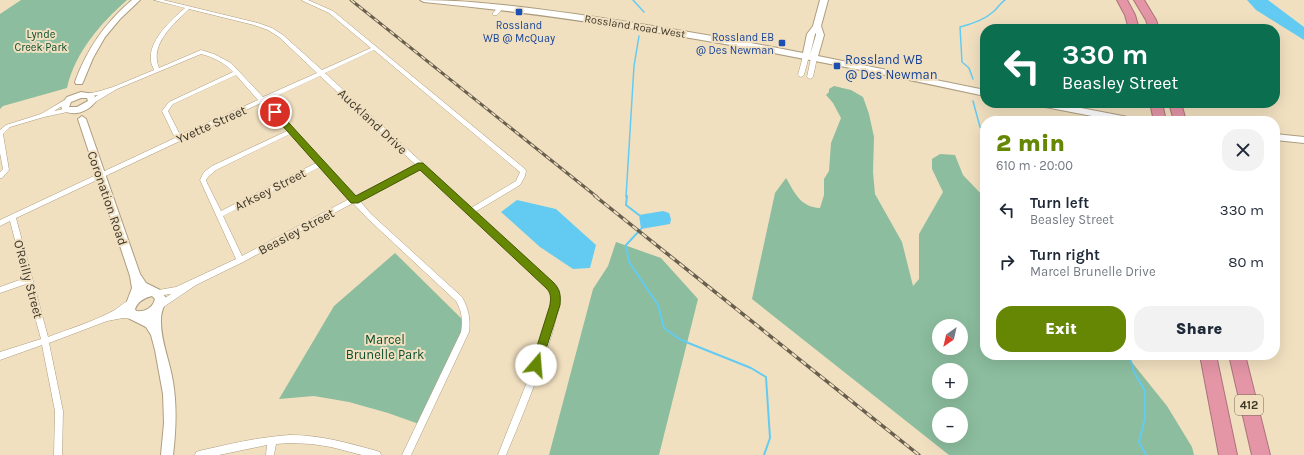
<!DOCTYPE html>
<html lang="en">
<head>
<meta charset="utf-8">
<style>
	body { margin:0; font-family:Karla,sans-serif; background:#f2f2f3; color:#1f2937; height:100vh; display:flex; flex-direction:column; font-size:15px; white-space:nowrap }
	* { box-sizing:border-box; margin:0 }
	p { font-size:13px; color:#747a83 }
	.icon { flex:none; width:22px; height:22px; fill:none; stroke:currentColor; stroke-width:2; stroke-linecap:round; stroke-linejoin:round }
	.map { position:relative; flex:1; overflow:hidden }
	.side { position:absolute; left:980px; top:116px; width:300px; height:244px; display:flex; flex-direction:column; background:#fff; border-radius:16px; box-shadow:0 4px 16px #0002 }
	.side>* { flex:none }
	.top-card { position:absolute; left:980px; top:24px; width:300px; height:84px; border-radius:16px; box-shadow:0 4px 16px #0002; background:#0b6e4f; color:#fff; overflow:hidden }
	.needle { width:26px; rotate:214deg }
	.buttons { position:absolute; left:932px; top:319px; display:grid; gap:8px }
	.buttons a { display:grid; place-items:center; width:36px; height:36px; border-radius:50%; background:#fff; box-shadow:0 4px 16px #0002; font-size:20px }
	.pin { position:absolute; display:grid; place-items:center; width:34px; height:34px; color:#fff; margin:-17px; border:2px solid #fff; border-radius:50%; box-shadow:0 1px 4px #0007 }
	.me { position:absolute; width:44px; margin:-22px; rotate:18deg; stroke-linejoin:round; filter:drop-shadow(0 0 3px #0008) }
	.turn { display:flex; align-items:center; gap:14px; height:84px; padding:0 16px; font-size:18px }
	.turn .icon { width:52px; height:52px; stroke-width:2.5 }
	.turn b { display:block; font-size:28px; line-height:34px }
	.round { display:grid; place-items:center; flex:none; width:42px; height:42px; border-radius:16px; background:#f2f2f3 }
	.summary { display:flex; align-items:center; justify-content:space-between; height:68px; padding:0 16px }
	h1 { font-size:24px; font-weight:800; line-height:30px; color:#668704 }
	.button { display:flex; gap:8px; margin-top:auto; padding:8px 16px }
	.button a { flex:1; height:46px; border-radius:16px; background:#668704; color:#fff; font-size:16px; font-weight:800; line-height:46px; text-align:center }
	.button a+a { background:#f2f2f3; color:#1f2937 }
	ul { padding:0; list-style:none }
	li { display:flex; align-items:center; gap:12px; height:52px; padding:0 16px }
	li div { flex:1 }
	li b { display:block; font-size:15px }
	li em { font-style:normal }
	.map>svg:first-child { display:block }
	.green { fill:#8cbd9e; fill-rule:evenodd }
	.water { fill:#63cbf2 }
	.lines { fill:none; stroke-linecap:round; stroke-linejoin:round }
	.stream-far1 { stroke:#63cbf2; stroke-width:1.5 }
	.stream { stroke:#63cbf2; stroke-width:2 }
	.street-casing { stroke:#ad9d7f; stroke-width:1 }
	.secondary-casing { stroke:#ad9d7f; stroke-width:2 }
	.highway-casing { stroke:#aa747b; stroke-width:2 }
	.street { fill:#fff; fill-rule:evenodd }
	.secondary { fill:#fff; fill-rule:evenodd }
	.highway { fill:#e495a6; fill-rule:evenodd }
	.rail-far1-casing { stroke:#685f4e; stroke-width:3 }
	.rail-casing { stroke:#685f4e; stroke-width:3.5 }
	.rail-far1 { stroke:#f1e0c0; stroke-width:1.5; stroke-dasharray:5; stroke-linecap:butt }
	.rail { stroke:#f1e0c0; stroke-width:2; stroke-dasharray:6; stroke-linecap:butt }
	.route { fill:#668704; stroke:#425803 }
	.transit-dot { fill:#1a4fb4; stroke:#f1e0c0; stroke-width:1.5 }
	.labels { text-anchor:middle; stroke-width:4; stroke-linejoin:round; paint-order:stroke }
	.far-transit-label { font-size:11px; fill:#164399; stroke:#f1e0c0 }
	.far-street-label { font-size:11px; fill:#3d372a; stroke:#f1e0c0 }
	.far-park-label { font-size:11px; fill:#0a4e2e; stroke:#f1e0c0 }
	.shield { fill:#f1e0c0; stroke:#736a57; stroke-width:1 }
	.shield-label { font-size:12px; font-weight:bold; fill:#3d372a }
	.transit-label { font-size:13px; fill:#164399; stroke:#f1e0c0; text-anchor:start }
	.street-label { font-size:13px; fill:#3d372a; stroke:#f1e0c0 }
	.park-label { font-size:13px; fill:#0a4e2e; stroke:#f1e0c0 }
</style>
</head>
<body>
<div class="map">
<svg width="1304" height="455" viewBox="0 0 1304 455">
	<rect width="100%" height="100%" fill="#f1e0c0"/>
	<!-- green -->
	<path class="green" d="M21,0H127C101,23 75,52 67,88L3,106L0,109V14Z
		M834,86L851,90L863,97L869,114L874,137L873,172L875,194L902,242L913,286L919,279V234L943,192L932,169V159L940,154L955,155L963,175L985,198V299L982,308V321L985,329V355H1126L1167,406L1192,447L1194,455H949L752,299L775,193L786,178C795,193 800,207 820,208L824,195V179L829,171L831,143L841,118L833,103L826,95L829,92V89ZM939,326H961V348H939ZM939,370H961V392H939ZM939,414H961V436H939Z
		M616,242L661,258L698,299L659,455H549L593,289L608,266Z
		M395,253L464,321L462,336L419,424L388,413L349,402L314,396L279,399L334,306Z"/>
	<!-- water -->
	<path class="water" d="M1247,0H1268L1304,27V40L1256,10Z
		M517,200L556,209L596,245L590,268L573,269L540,247L501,212Z
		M663,211L669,213L671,219L670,224L641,229L639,215Z"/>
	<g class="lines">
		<!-- stream-far1 -->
		<path class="stream-far1" d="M633,0L644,12
			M973,79L969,68L962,62L960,27C972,24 984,20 993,12C998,8 1000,3 1005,0
			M973,101L980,127L985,131
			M626,197L634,66L639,36"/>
		<!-- stream -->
		<path class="stream" d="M627,196L626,205L639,215
			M641,229L626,245L629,262L658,305L664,328L681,340L751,368L766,377L770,438L764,455
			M1129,355L1134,372L1145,391V418L1139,442L1146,455"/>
		<!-- street casing -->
		<g class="street-casing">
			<path id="street" d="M154,0H163L258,23L272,28L283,35L322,70L371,48L329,13L301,0H308L333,11L525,169L526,171L525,176L520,185L475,212L559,290C559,315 551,338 543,361C532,393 519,424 506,455H498C510,423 524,392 535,360C543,338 551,315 551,291L419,168L359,200L371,214L462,297C468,308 471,319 469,332L411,455H402L461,332C463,321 462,311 456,301L367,218L353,203L243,262L196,285L162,308L159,309L156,308L155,306L156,304L171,294L156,296L153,295L152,293L153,291L176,287L236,259L200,180L204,172L212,166L287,131L261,103L16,218L48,337C69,329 92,322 113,311C119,308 128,298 134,300L135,302L125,312L138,314L139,316L138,318L135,319L123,318L107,321L49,343L63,411L62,455H54L55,411L42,345L0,360V352L41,339L26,284L0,293V287L25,278L10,221L0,226V220L175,138L162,111L169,102L233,72C224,62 213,57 201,54L117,89L92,104H88V102L98,95L87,96V94L100,91L113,87L154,70C153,67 151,64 151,61C148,41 171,20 185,8ZM189,9L254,25L268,30L279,37L317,73L263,97L231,63L214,54L201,50L159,68C149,44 174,24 189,9ZM374,50L520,172L516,181L471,208L325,73ZM236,75L258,100L180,135L168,111L173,104ZM320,76L416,165L355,196L295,132L294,130L292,129L266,101ZM290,134L316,163L221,211L207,183L206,180L209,176L216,170ZM320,167L349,199L242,256L223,216Z
				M501,5L503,6V8L497,15H493V13L499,6Z
				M806,54L809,56L804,75L801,77L799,76L798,75L803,56Z
				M814,56L817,58L813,77L810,79L807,77L811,58Z
				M68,98L71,100L70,101L54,111L70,108L73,110L72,111L44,117L10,127L3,134L9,170L2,178H0V172L3,169L0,153V130L6,125L41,114Z
				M290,435C321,435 348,443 377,451L380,452L381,455H362L331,447L312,444L290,443L276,444L274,455H266L267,445L219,455H195L196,452L199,451C229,444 259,437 290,435Z"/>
		</g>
		<!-- secondary casing -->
		<g class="secondary-casing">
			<path id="secondary" d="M132,0H140L120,19L105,37L93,58L83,82L82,84H76L75,82C87,49 105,23 132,0Z
				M420,0C472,0 524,7 575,14C651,25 727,38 803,53L807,34L813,26L820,0H828L821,26L824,35L818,56L985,90V96C799,56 614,20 424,2ZM816,33V35L810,55L815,34Z
				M81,92L94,94L96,101C88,112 74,117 62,110L61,105L67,97ZM81,98H87L88,101L77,107H69L71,102Z
				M1036,103H1055L1133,118L1137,121H1118L1040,106Z
				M82,116L86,119L140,274L146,283L160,290L166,298C165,305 161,311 161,319C160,340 170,361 173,382C177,406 176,430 173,455H161L164,423L163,394L155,350L151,335L146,327L128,318L124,309L132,288L130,276L78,119ZM152,296L155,299C153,308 145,312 136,311L135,309C138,301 144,298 152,296Z
				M1275,134L1304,137V143L1275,140Z"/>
		</g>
		<!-- highway casing -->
		<g class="highway-casing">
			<path id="highway" d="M1117,0H1127L1135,15L1139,29H1129L1125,15Z
				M1134,0H1144L1156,20L1159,29H1149L1146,20Z
				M1150,103H1162L1166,121H1154Z
				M1169,103H1181L1186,121H1174Z
				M1200,355H1216L1237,455H1219Z
				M1229,355H1245L1270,455H1252Z"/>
		</g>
		<!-- street -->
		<use href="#street" class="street"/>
		<!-- secondary -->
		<use href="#secondary" class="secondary"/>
		<!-- highway -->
		<use href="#highway" class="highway"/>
		<!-- rail-far1 casing -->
		<g class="rail-far1-casing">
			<path id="rail-far1" d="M351,0L597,197"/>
		</g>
		<!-- rail casing -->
		<g class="rail-casing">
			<path id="rail" d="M595,196L919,455"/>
		</g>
		<!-- rail-far1 -->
		<use href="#rail-far1" class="rail-far1"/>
		<!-- rail -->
		<use href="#rail" class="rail"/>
	</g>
	<!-- route -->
	<path class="route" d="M275,110L278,111L356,196L418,163H423L553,282C560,289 561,295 560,305L540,368L536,370L533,368L531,365L550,305C551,297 551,293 546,288L420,170L358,203H351L272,114V111Z"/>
	<!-- markers -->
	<g class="transit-dot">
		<rect x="515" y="8" width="8" height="8" rx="2"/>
		<rect x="778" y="39" width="8" height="8" rx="2"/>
		<rect x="833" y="62" width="8" height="8" rx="2"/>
	</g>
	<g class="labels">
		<!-- far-transit labels -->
		<g class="far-transit-label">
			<text x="519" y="29">Rossland<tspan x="519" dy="13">WB @ McQuay</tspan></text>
			<text x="774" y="41" text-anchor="end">Rossland EB<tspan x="774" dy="13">@ Des Newman</tspan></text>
		</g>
		<!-- far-street labels -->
		<g class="far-street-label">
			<text transform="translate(635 26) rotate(9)" y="4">Rossland Road West</text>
		</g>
		<!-- far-park labels -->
		<g class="far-park-label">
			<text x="41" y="38">Lynde<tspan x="41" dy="13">Creek Park</tspan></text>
		</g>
		<!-- shield labels -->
		<rect class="shield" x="1235" y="395" width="28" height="20" rx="3"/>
		<g class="shield-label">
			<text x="1249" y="409">412</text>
		</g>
		<!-- transit labels -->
		<g class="transit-label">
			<text x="845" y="64">Rossland WB<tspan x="845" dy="15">@ Des Newman</tspan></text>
		</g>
		<!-- street labels -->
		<g class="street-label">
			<text transform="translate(373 121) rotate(43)" y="5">Auckland Drive</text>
			<text transform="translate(211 124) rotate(-24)" y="5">Yvette Street</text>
			<text transform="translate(270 189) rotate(-27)" y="5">Arksey Street</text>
			<text transform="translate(108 198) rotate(71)" y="5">Coronation Road</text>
			<text transform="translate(296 231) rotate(-28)" y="5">Beasley Street</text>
			<text transform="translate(29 279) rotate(75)" y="5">O'Reilly Street</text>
		</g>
		<!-- park labels -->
		<g class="park-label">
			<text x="385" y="344">Marcel<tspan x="385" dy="15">Brunelle Park</tspan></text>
		</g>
	</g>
</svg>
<div class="buttons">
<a><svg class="needle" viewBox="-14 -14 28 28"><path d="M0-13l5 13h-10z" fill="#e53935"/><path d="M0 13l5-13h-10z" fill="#747a83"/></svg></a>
<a>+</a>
<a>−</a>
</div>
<div class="pin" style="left:275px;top:112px;background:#d93025"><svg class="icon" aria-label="arrive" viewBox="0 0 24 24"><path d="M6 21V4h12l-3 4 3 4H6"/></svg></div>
<svg class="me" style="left:536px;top:365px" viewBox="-20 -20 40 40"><circle r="19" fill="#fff"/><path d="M0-13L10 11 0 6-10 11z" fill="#668704"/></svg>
<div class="top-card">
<div class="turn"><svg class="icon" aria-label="left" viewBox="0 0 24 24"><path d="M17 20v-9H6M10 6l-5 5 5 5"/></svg><div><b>330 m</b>Beasley Street</div></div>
</div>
<section class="side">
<div class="summary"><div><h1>2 min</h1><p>610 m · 20:00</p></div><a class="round"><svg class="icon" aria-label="close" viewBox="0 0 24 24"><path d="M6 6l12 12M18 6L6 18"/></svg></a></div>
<ul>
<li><svg class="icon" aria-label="left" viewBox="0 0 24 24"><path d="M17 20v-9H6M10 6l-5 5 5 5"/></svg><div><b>Turn left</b><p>Beasley Street</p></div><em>330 m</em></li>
<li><svg class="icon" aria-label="right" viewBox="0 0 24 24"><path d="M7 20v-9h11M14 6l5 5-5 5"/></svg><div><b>Turn right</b><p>Marcel Brunelle Drive</p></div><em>80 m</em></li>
</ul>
<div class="button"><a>Exit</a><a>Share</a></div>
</section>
</div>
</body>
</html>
